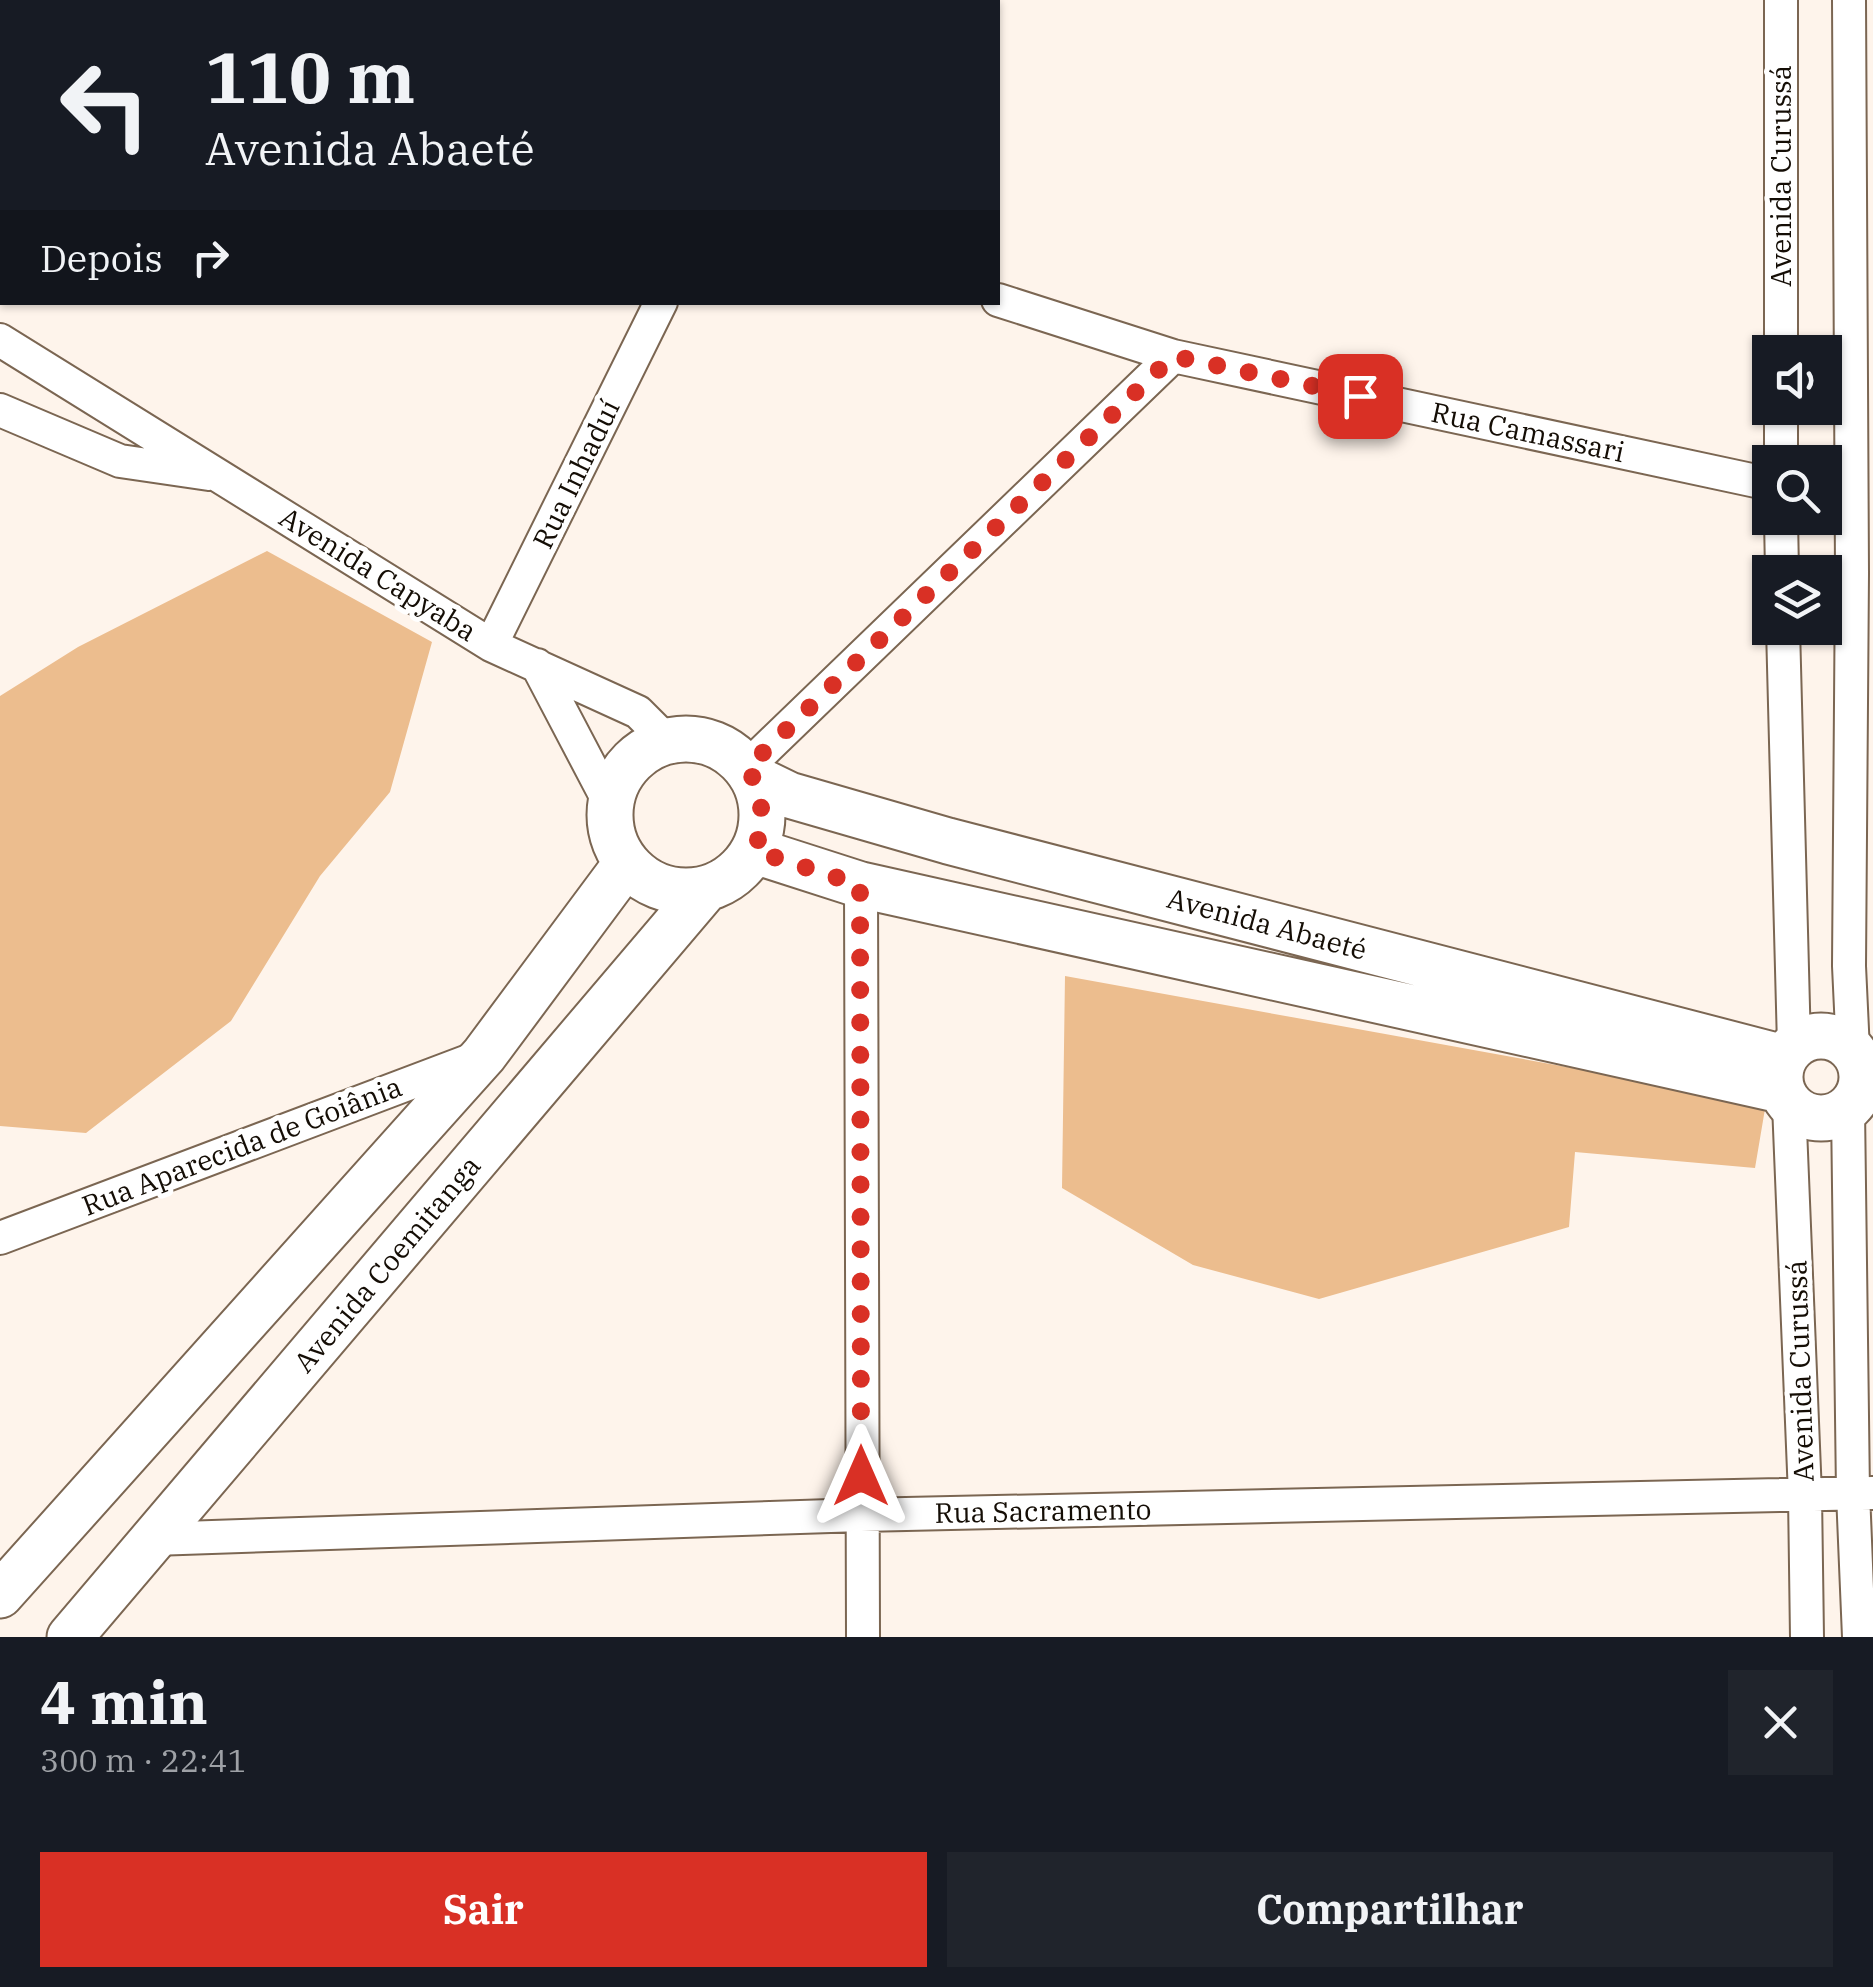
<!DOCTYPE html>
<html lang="pt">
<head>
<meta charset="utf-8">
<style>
	body { margin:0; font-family:"IBM Plex Serif",serif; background:#20242c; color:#f1f3f6; height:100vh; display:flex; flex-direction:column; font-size:38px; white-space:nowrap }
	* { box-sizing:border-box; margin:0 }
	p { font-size:32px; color:#9ea1a6 }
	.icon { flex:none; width:55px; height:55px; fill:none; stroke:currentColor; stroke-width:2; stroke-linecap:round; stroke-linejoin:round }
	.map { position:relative; height:1637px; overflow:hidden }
	.side { display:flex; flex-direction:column; background:#171b24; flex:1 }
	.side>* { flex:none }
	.hud { position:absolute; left:0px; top:0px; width:1000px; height:305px; box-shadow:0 2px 8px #0004; background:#171b24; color:#f1f3f6; overflow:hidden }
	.tools { position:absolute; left:1752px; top:335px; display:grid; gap:20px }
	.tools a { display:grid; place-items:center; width:90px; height:90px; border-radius:0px; background:#171b24; box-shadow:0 2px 8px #0004; font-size:50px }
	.pin { position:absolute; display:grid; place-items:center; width:85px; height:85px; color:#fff; margin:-42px; border-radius:20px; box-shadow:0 5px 15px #0006 }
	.me { position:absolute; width:110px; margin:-55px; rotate:0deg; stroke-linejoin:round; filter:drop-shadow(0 0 8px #0008) }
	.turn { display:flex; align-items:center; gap:35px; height:210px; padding:0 40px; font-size:45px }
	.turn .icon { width:130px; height:130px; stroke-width:2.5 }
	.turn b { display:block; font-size:70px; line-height:85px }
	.then { display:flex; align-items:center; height:95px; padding:0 40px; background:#0003; gap:20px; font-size:38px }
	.round { display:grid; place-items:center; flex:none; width:105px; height:105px; border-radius:0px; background:#20242c }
	.head { display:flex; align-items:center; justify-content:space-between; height:170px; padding:0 40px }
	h1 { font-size:60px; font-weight:700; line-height:75px }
	.button { display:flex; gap:20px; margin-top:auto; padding:20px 40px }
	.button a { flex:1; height:115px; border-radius:0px; background:#d93025; color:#fff; font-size:40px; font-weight:700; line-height:115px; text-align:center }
	.button a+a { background:#20242c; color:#f1f3f6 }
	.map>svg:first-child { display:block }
	.forest { fill:#ecbd8e }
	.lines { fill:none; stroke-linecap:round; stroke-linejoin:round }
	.street-casing { stroke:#7b6652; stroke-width:36 }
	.secondary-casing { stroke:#7b6652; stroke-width:49 }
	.street { stroke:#fff; stroke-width:32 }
	.secondary { stroke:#fff; stroke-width:45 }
	.route { stroke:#d93025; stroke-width:18; stroke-dasharray:0 32.4 }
	.labels { text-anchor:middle; stroke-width:10; stroke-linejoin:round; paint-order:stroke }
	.street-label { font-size:28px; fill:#140d05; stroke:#fff }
</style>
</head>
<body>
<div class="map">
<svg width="1873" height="1637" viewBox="0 0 1873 1637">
	<rect width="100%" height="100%" fill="#fef4eb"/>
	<!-- forest -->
	<path class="forest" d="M267,551L432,642L390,792L320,876L231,1021L86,1133L0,1126V696L78,647Z
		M1065,976L1766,1103L1755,1168L1575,1152L1569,1227L1319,1299L1193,1265L1062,1188Z"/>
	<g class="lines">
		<!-- street casing -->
		<g class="street-casing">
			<path id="street" d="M405,0L409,2
				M1781,0V352
				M1849,0L1852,573L1849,966L1853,1051
				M804,2L806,0
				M998,300L1173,356L1770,484
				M0,340L491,645L638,712L666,740
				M1781,408V462
				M0,410L120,461L209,474
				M1781,518L1782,572
				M1783,628L1794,1045
				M491,645L661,302
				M537,665L610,804
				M747,767L1173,356
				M861,885L863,1637
				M1789,1104L1805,1495L1807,1637
				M1848,1109L1853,1493L1859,1637
				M0,1238L479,1057
				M153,1539L861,1515L1873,1493"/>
		</g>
		<!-- secondary casing -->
		<g class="secondary-casing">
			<path id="secondary" d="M610 815a76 76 0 1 1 152 0a76 76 0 1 1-152 0Z
				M754,778L789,795L948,841L1784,1058
				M755,851L861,885L1781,1090
				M1780 1077a41 41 0 1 1 82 0a41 41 0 1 1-82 0Z
				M0,1595L484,1055L626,864
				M70,1637L704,891"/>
		</g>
		<!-- street -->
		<use href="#street" class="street"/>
		<!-- secondary -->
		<use href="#secondary" class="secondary"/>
	</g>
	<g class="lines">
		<!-- route -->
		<path class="route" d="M861,1476L860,885L755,851C764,821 765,795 747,768L1173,356L1360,396"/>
	</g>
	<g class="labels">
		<!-- street labels -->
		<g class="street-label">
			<text transform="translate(1781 176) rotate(-90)" y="10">Avenida Curussá</text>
			<text transform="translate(1528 432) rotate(12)" y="10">Rua Camassari</text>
			<text transform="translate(576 474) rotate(-64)" y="10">Rua Inhaduí</text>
			<text transform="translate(378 574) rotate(32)" y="10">Avenida Capyaba</text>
			<text transform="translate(1267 924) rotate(15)" y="10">Avenida Abaeté</text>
			<text transform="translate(242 1146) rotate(-21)" y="10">Rua Aparecida de Goiânia</text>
			<text transform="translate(387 1264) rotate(-50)" y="10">Avenida Coemitanga</text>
			<text transform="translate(1800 1371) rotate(-92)" y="10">Avenida Curussá</text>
			<text transform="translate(1043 1511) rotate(-1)" y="10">Rua Sacramento</text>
		</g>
	</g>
</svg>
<div class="tools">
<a><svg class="icon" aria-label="sound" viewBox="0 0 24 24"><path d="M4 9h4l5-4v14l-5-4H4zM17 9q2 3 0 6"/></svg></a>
<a><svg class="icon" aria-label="search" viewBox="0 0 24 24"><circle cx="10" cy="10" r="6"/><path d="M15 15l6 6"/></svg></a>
<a><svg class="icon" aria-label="layers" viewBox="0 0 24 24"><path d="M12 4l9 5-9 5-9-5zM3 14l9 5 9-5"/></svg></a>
</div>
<div class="pin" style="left:1360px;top:396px;background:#d93025"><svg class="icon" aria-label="arrive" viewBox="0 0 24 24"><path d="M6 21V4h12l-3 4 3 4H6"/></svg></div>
<svg class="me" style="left:861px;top:1476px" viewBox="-20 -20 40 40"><path d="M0-17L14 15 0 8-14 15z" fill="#d93025" stroke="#fff" stroke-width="4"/></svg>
<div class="hud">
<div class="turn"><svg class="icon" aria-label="left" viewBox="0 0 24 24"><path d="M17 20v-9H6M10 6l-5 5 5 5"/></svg><div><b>110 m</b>Avenida Abaeté</div></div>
<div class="then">Depois<svg class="icon" aria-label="right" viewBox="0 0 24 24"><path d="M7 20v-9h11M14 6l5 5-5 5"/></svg></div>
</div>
</div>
<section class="side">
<div class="head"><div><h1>4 min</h1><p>300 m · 22:41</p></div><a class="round"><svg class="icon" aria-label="close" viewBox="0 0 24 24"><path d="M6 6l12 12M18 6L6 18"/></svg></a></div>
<div class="button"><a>Sair</a><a>Compartilhar</a></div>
</section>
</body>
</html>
